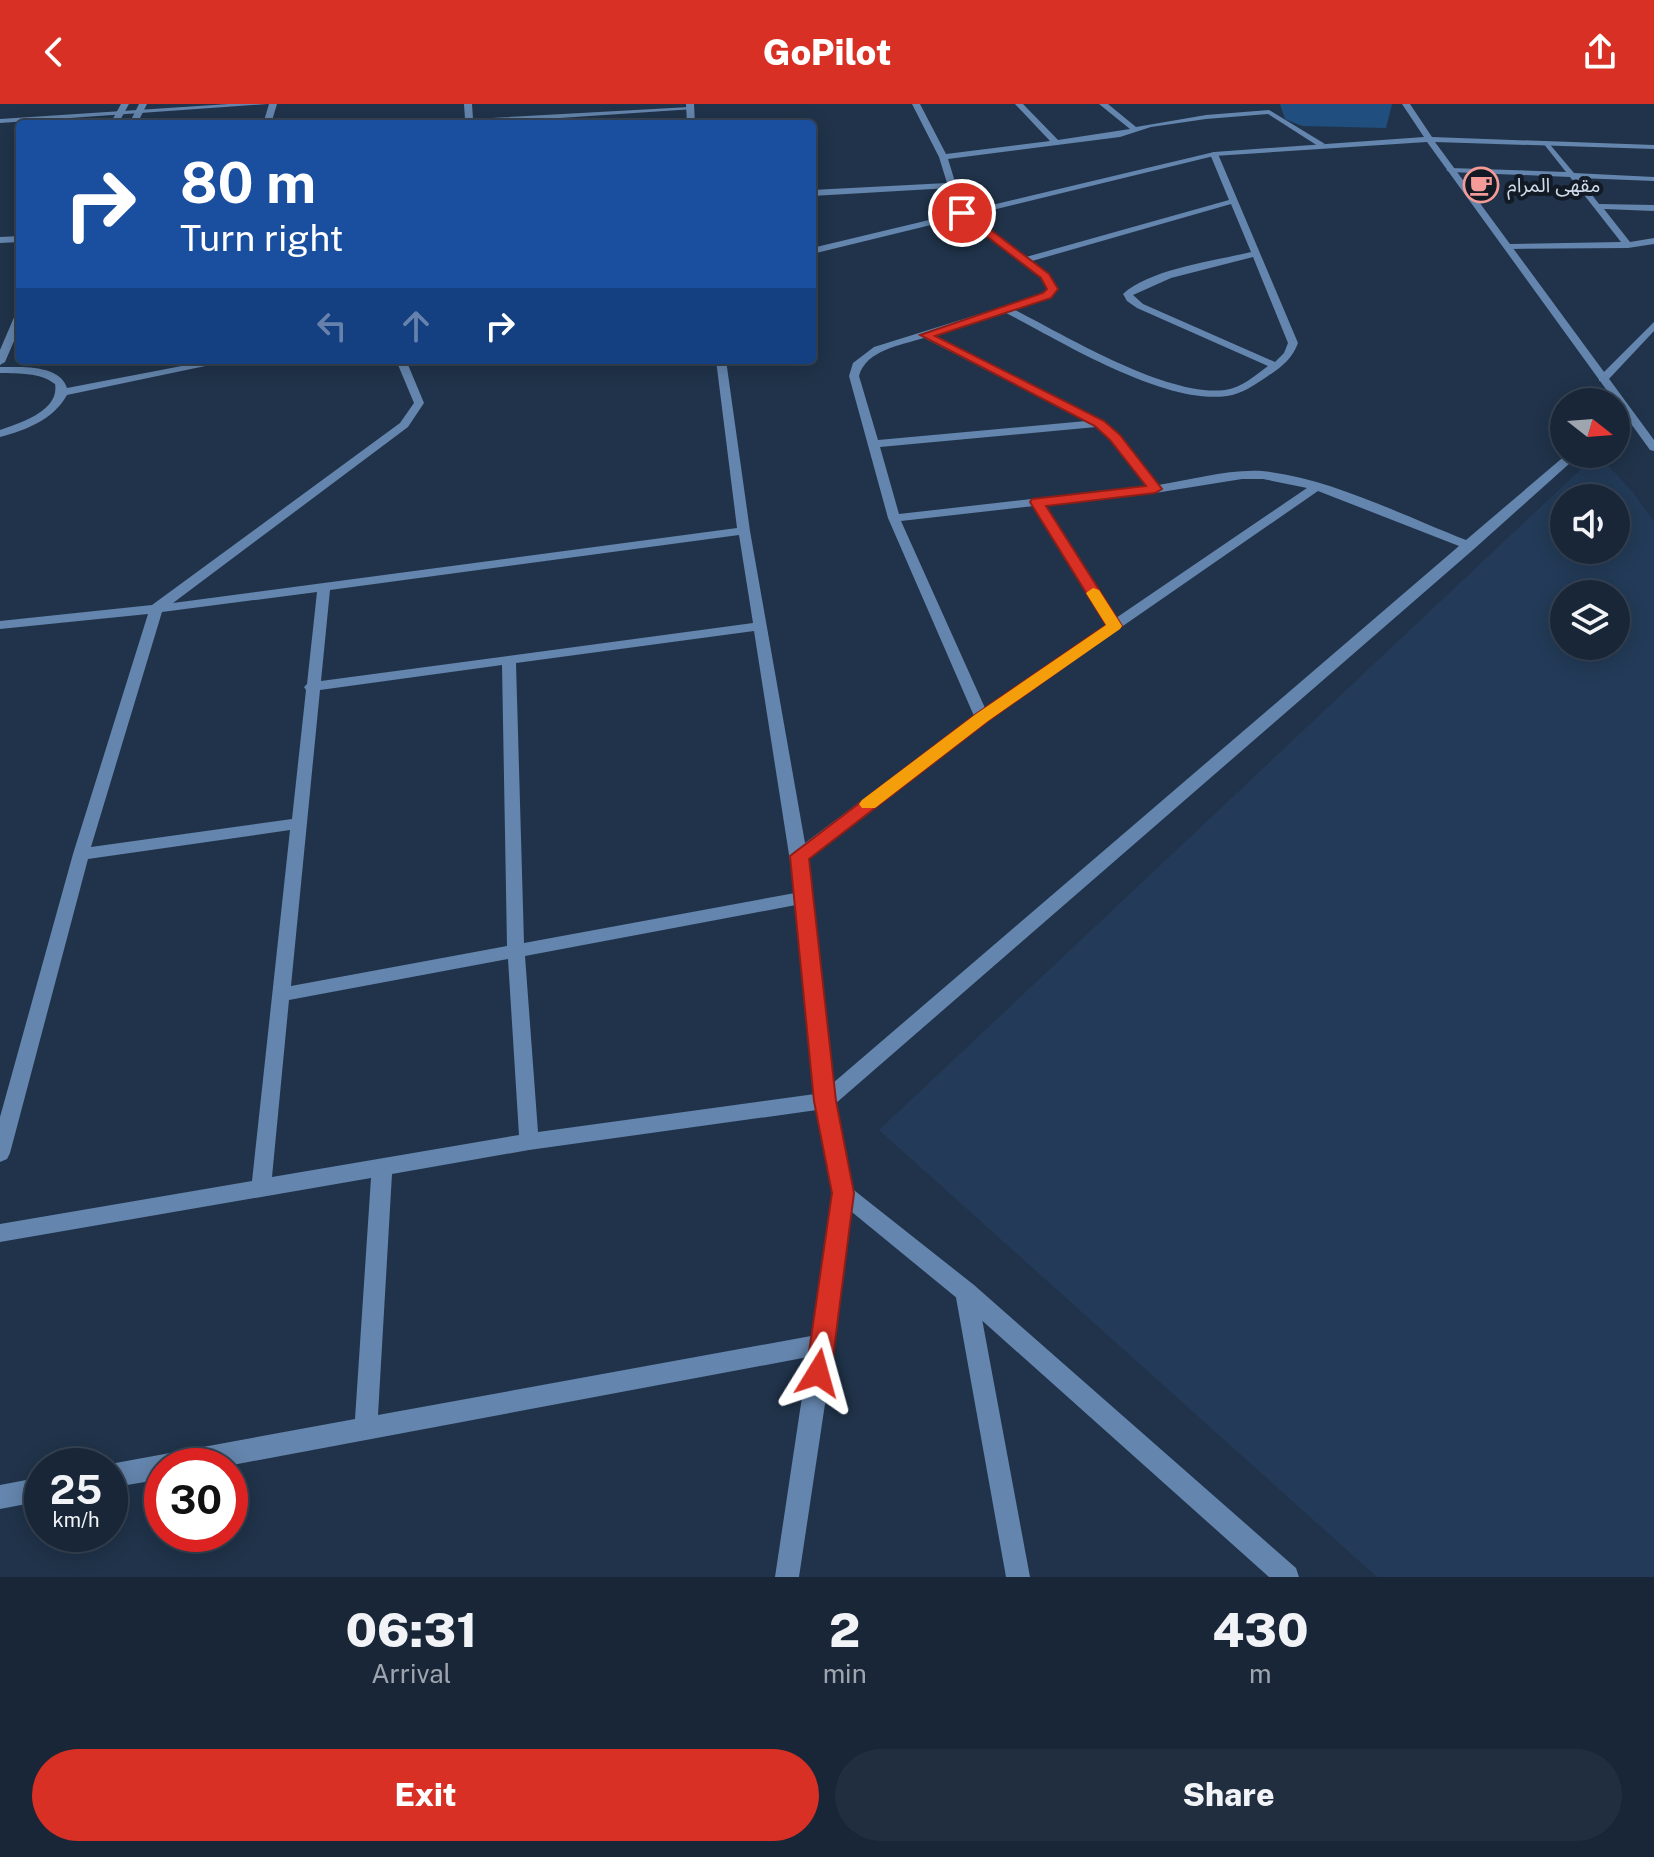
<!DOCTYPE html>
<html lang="en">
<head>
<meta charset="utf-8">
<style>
	body { margin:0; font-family:"Public Sans","Noto Sans Arabic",sans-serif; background:#212e40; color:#f1f3f6; height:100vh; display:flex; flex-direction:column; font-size:30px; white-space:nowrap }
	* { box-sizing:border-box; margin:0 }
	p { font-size:26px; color:#9fa5ae }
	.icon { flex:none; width:44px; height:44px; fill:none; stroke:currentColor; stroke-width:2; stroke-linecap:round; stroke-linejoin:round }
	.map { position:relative; height:1473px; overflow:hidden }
	.sheet { display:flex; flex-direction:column; background:#182638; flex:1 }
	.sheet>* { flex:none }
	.hud { position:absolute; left:16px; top:16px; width:800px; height:244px; border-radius:8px; box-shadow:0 4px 20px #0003,0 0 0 2px #364353; background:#1a4fa0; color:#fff; overflow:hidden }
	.needle { width:52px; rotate:107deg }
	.controls { position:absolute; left:1550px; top:284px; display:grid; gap:16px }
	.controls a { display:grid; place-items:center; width:80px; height:80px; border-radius:50%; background:#182638; box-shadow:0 4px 20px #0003,0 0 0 2px #364353; font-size:40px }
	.speed { position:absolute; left:24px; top:1344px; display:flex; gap:16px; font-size:40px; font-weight:700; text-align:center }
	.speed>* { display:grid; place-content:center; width:104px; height:104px; border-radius:50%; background:#182638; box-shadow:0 4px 20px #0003,0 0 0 2px #364353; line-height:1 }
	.speed small { font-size:20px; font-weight:400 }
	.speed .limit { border:12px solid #d22; background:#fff; color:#111 }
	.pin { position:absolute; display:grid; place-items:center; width:68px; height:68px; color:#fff; margin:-34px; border:4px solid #fff; border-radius:50%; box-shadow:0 2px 8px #0007 }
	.me { position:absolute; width:88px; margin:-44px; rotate:8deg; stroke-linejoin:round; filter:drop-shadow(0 0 6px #0008) }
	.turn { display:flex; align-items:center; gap:28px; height:168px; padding:0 32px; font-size:36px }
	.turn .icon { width:104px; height:104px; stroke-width:2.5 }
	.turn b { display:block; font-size:56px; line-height:68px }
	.lanes { display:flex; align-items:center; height:76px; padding:0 32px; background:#0003; justify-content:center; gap:40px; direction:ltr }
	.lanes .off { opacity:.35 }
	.eta { display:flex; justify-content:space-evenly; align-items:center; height:136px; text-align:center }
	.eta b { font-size:48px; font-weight:800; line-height:56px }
	.cta { display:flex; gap:16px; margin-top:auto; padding:16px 32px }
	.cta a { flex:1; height:92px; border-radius:48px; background:#d93025; color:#fff; font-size:32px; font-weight:800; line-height:92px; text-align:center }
	.cta a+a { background:#212e40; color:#f1f3f6 }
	header { display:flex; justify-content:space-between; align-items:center; height:104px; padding:0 32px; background:#d93025; color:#fff; font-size:36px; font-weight:800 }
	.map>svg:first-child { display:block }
	.built { fill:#233b58; fill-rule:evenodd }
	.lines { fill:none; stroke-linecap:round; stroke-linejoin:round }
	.minor { fill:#6485ad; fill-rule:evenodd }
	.tertiary { fill:#6485ad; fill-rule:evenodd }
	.wall { fill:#204e7e }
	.route { fill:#d93025; stroke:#8d1f18; stroke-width:2 }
	.slow { fill:#f59e0b }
	.labels { text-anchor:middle; stroke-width:8; stroke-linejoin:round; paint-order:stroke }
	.far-poi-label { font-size:20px; fill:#cedae9; stroke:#121b25; text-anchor:start }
</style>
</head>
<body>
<header><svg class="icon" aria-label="back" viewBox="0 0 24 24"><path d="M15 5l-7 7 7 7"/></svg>GoPilot<svg class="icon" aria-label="share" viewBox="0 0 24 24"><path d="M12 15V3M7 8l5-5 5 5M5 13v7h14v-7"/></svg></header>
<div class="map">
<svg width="1654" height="1473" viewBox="0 0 1654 1473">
	<rect width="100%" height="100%" fill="#20334a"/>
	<!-- built -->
	<path class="built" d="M1597,350L1633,388L1654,418V1473H1377L879,1026ZM1564,394H1616V446H1564ZM1564,490H1616V542H1564Z"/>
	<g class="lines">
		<!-- minor -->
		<path class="minor" d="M229,0H268L0,19V15Z
			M269,0H277L271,20H263Z
			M464,0H472L473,15L690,3L694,5L473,20H425L465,15Z
			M912,0H920L946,50L1050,37L1015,0H1023L1058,36L1130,25L1099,0H1108L1136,23L1206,11L1269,6L1325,40L1318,42L1268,10L1206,15L1151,23L1120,33L948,55L956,81L975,107L971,110L950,84L812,92V86L947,79L939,53Z
			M1547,37L1574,69L1654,73V77L1579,74L1599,100L1654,101V107L1604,105L1630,138L1654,134V140L1628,144L1507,145V141L1510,140L1621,138L1570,73L1450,68L1446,66L1450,64L1566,68L1543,39Z
			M1214,48L1218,50L1298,239C1292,256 1280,264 1265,274C1254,281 1242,290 1227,292C1164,301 1062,238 1006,209L934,231L1103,317L1119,331L1158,381C1191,376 1228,365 1262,367C1328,373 1404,412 1466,436L1567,350H1580L1474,445L835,1000L853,1089L834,1240L799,1473H775L808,1253L227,1362H162V1375L110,1384V1362H106L110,1360L355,1315L371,1074L0,1138V1120L252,1077L290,726L88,755L10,1049L7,1055L0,1058V1013L73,750L148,510L0,525V517L152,501L400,319L414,299L396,256H406L424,299L408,323L173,499L737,424L716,256H726L750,427L805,739L974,612L888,414L849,272L853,259L874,243L1044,190L1048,185L1042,174L959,111V107H965L1026,153L1229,96L1210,50ZM1231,100L1251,148C1214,157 1150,165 1123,190L1127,197L1137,204L1268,262C1256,271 1241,284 1225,286C1167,293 1068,233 1015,206L1050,194L1058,185L1049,170L1032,157ZM1253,153L1288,239L1284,249L1275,258L1143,200L1133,191L1171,174ZM924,234L1086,317L878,336L859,272C866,246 901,241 924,234ZM1096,323L1111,335L1147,382L899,410L880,343ZM1242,375H1263L1307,384L1116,514L1045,401L1155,389ZM1318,387L1459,442L833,979L807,754L987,616ZM1034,402L1107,521L985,604L901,417ZM739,431L753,519L321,577L330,486ZM317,488L307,580L304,583L306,586L292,715L91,743L162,508ZM754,527L795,789L524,839L516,559ZM502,561L507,842L291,882L320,586ZM796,801L815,990L538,1028L525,852ZM508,855L519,1031L272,1073L289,896ZM817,1006L833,1089L811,1232L378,1311L392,1070L529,1046Z
			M20,132V138L0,139V133Z
			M1654,218V227L1607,277H1599V273Z
			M966,1178L974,1181L977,1188L1030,1473H1006L955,1188L958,1181Z
			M42,1373V1397L0,1405V1381Z"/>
		<!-- tertiary -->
		<path class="tertiary" d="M121,0H129L118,20H110Z
			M139,0H147L137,20H129Z
			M686,0H694L695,20H687Z
			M1402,0H1410L1432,33L1654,41V45L1435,38L1654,336V347L1650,346L1427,38L1214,52L812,150V144L1214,48L1424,33Z
			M20,208V223L5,258L0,261V246L15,211Z
			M213,256H234L67,291C53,316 26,326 0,333V326C20,319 60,307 55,280C39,268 20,270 0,269V263C20,263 60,260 67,284Z
			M843,1080L850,1083L974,1181L1296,1464L1299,1473H1269L958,1195L836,1095L833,1089L836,1083Z"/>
	</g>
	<!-- wall -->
	<path class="wall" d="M1280,0H1392L1386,24L1302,22L1285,15Z"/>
	<!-- route -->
	<path class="route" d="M959,107H966L1049,170L1058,185L1051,194L935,232L1104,317L1120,331L1162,385L1155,389L1046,402L1122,522L988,617L809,755L836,997L854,1089L831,1269L827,1278L818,1282L809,1278L806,1269L832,1089L814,997L790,752L976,610L1106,521L1030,398L1032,395L1146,382L1110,336L1095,322L920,231L1043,189L1047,185L1041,174L959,111Z"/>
	<!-- slow -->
	<path class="slow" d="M1093,484L1099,486L1122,522L1120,525L988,617L875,704H862L859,700L862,696L976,610L1106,521L1086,489Z"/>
	<!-- icons -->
	<defs>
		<g id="cafe-ring" transform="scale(1.8)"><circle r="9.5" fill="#121b25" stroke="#f59b97" stroke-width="1.5"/><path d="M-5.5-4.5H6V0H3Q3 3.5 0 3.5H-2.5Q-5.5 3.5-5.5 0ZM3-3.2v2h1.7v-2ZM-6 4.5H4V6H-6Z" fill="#f59b97"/></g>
	</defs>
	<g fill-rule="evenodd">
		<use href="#cafe-ring" x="1481" y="81"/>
	</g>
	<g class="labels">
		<!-- far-poi labels -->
		<g class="far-poi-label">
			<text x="1507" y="88">مقهى المرام</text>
		</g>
	</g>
</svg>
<div class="controls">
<a><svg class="needle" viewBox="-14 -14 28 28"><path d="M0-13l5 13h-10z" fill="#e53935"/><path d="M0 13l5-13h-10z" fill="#9fa5ae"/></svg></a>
<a><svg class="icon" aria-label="sound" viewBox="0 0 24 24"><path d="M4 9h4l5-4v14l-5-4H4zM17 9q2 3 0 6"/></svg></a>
<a><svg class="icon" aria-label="layers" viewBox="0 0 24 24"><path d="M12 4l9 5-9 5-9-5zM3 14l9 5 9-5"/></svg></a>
</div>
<div class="speed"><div>25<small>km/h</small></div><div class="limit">30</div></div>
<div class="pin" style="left:962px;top:109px;background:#d93025"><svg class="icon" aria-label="arrive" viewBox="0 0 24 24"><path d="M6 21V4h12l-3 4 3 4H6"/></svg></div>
<svg class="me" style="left:818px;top:1269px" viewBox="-20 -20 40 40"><path d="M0-17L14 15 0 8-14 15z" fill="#d93025" stroke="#fff" stroke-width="4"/></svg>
<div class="hud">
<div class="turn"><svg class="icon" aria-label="right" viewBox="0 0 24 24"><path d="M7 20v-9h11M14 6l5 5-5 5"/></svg><div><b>80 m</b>Turn right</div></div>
<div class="lanes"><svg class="icon off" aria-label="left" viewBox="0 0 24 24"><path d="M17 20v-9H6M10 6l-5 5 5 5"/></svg><svg class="icon off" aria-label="ahead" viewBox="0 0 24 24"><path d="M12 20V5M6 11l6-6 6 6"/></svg><svg class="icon" aria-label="right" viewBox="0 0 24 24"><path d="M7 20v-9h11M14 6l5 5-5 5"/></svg></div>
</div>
</div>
<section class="sheet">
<div class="eta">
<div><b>06:31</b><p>Arrival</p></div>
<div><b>2</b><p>min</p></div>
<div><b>430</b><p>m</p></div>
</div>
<div class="cta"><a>Exit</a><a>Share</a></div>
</section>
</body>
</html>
